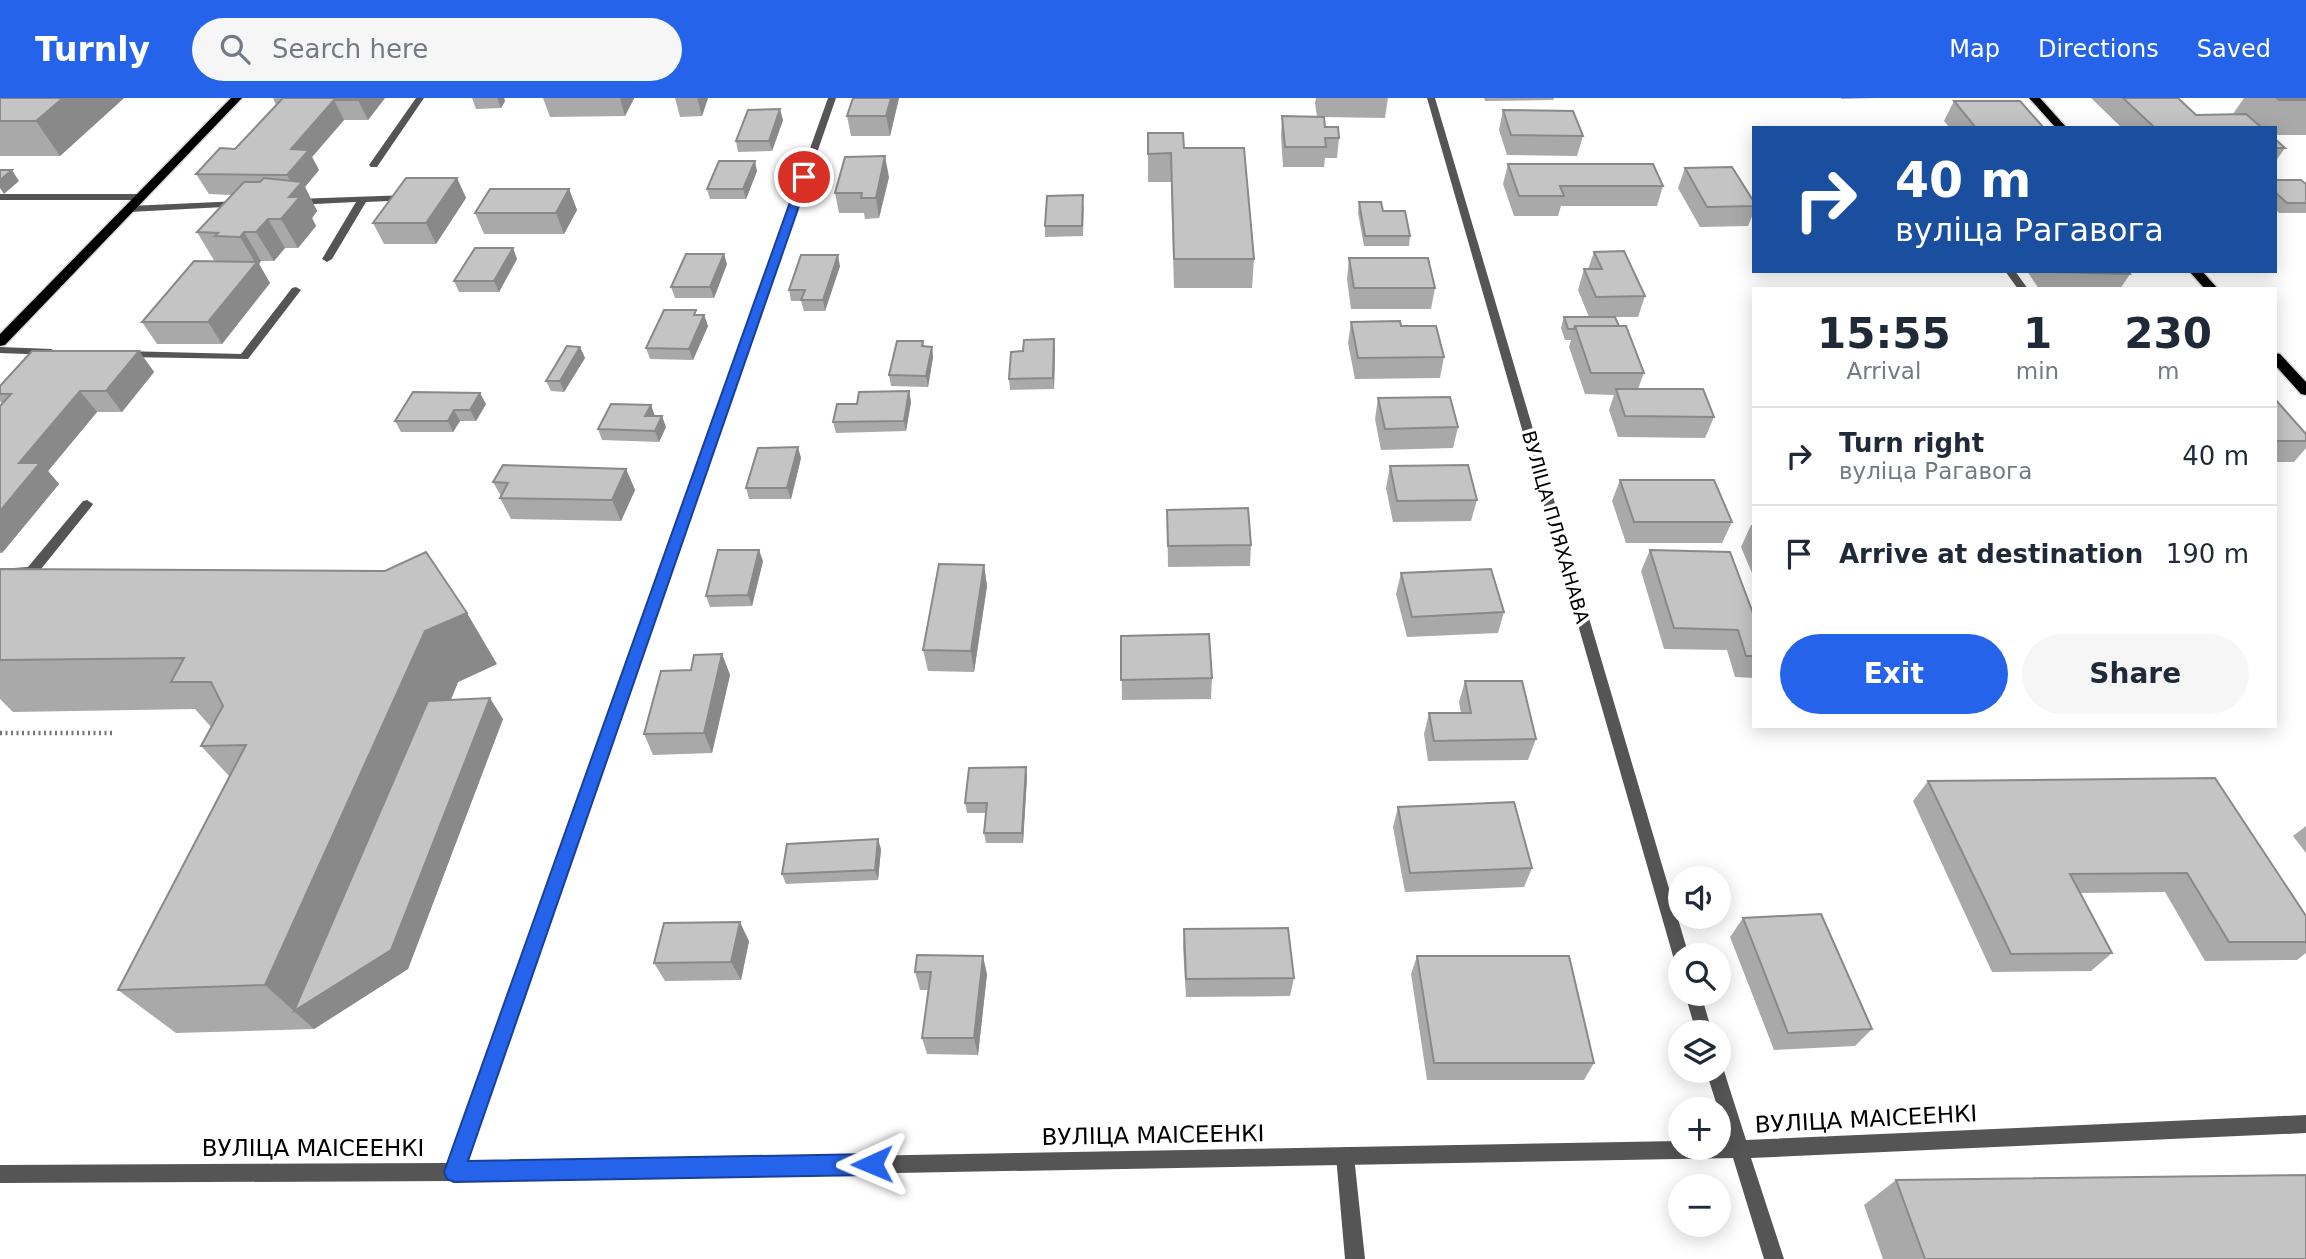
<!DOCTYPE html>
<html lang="en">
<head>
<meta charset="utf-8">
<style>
	body { margin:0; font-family:"DejaVu Sans",sans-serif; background:#f6f6f7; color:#1f2937; height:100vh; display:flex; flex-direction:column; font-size:26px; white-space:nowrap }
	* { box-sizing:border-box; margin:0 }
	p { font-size:23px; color:#747a83 }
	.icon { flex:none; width:38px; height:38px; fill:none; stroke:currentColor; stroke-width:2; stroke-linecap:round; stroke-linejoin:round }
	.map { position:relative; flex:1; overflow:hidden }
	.details { position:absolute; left:1752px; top:189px; width:525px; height:441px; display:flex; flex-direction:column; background:#fff; border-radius:0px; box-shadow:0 4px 18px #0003 }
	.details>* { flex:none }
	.top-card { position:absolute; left:1752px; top:28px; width:525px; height:147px; border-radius:0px; box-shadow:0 4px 18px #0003; background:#1a4fa0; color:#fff; overflow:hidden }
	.buttons { position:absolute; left:1668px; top:768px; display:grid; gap:14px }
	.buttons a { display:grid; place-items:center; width:63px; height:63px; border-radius:50%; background:#fff; box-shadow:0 4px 18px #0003; font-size:35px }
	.pin { position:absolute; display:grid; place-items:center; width:60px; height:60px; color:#fff; margin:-30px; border:4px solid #fff; border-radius:50%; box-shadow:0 2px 7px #0007 }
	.me { position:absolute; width:77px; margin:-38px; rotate:269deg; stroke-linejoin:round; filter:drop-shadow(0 0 5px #0008) }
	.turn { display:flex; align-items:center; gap:24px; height:147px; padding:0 28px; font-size:32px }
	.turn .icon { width:91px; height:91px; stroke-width:2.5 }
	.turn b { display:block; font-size:49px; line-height:60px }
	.eta { display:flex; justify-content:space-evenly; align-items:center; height:119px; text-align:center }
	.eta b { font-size:42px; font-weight:800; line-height:49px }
	.button { display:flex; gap:14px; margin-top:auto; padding:14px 28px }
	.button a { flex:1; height:80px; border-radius:42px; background:#2563eb; color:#fff; font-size:28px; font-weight:800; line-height:80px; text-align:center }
	.button a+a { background:#f6f6f7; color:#1f2937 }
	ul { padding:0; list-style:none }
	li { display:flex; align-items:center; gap:21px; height:98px; padding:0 28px; border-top:2px solid #e0e1e3 }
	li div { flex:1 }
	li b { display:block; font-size:26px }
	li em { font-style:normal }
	header { display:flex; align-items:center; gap:42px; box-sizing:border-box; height:98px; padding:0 35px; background:#2563eb; color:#fff }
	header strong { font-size:33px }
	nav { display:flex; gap:38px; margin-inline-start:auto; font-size:24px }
	.search { width:490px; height:63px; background:#f6f6f7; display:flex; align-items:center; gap:18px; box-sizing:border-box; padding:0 24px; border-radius:38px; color:#747a83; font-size:26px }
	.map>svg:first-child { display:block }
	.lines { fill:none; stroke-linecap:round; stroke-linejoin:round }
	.primary-casing { stroke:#dbdbdb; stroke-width:3 }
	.path { stroke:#777; stroke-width:4.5; stroke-dasharray:2 3.5; stroke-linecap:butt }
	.lane { fill:#555; fill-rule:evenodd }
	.street { fill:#555; fill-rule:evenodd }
	.primary { fill:#000; fill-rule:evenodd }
	.wall { fill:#a9a9a9 }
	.shaded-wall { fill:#898989 }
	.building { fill:#c4c4c4; stroke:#898989; stroke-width:2 }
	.route { fill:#2563eb; stroke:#184099; stroke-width:2 }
	.labels { text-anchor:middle; stroke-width:7; stroke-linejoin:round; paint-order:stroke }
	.street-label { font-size:19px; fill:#000; stroke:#fff }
	.near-street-label { font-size:23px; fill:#000; stroke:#fff }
</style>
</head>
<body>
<header>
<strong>Turnly</strong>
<div class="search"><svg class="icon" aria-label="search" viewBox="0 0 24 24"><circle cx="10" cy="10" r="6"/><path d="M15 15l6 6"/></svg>Search here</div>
<nav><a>Map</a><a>Directions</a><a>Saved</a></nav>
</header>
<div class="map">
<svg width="2306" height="1161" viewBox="0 0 2306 1161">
	<rect width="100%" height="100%" fill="#fff"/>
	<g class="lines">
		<!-- primary casing -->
		<g class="primary-casing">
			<path id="primary" d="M231,0H242L5,247L0,248V236Z
				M2029,0H2040L2067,30H2056Z
				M2189,173H2202L2218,191H2205Z
				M2275,255L2280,256L2306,284V297L2301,296L2275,267Z"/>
		</g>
		<!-- path -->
		<path class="path" d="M0,635H115"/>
		<!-- lane -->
		<path class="lane" d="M416,0H424L377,69H371L369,67Z
			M0,96H142L147,99L142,102H0Z
			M409,97L412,98V102L366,104L332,161L327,164L322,161L356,104L295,107L290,104L295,101Z
			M240,103L245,106L243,108L129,114L124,111L129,108Z
			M2005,173H2015L2028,191H2018Z
			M296,189L301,192L248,261L124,259L118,256L124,253L241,256L292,190Z
			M0,249L51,251L57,254L51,257L0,255Z
			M87,402L93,406L91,409L37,476L0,481V471L28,469L83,403Z
			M1345,1049L1351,1052L1354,1058L1365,1161H1345L1336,1058L1339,1052Z"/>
		<!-- street -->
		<path class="street" d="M828,0H836L467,1065L1680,1043V1050H1718V1042H1728L1706,973H1718V966L1724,973L1746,1042L2306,1017V1035L1751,1060L1784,1161H1764L1733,1060L454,1083L0,1085V1067L448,1065Z
			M1427,0H1435L1689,858H1680V865L1675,863L1673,858Z
			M1685,896H1701L1712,934H1696Z"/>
		<!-- primary -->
		<use href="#primary" class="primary"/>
	</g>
	<!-- wall -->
	<path class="wall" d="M0,0H124L60,58H0Z
		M273,0H385L368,22H344L312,59L319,72L305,89L317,113L312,120L316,128L298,150H285L274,163H261L259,166L270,185L222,246H157L142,224L215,164L197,134L232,97L209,96L196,76L235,51L276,7Z
		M472,0H504L505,3L501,10L476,11Z
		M543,0H634V1L625,18L550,19Z
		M675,0H708L702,18L680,19Z
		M853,0H899L890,38H851L847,18Z
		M1316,0H1388L1385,20L1324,19L1325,29L1339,40L1337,60H1325L1324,69H1283L1281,38L1282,18L1317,19L1315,5Z
		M1484,0H1554L1553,2L1485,3Z
		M1841,0H1877L1841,1Z
		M2091,0H2178L2196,17L2233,16L2244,0H2306V37H2275V30H2122Z
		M1954,3L2044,30H1950L1944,23Z
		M1503,12L1583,38L1577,58L1507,57L1499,32Z
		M783,22L772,53L738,54L736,43Z
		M1148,35L1184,50L1254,161L1252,190H1174L1171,84H1148Z
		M2275,41L2285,50L2275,64Z
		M1508,66L1663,88L1657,108H1561L1558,118H1514L1503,86Z
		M1685,70L1754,104V114L1748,128L1700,129L1678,90Z
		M757,73L746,101H710L707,91Z
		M889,79L879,120L865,121L864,115H839L835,95Z
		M457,80L466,100L436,146H384L373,125Z
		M2275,82L2306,86V115H2279L2275,111Z
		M569,91L577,112L564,136H484L475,115Z
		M1359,104L1383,113L1410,138L1409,148H1364L1358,115Z
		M1084,108L1083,138L1045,139V128Z
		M513,150L517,161L499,194H459L454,183Z
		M1594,154L1645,198L1638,219H1615L1619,228L1644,275L1638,291L1714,319L1705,340L1618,339L1609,312L1614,297L1585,296L1569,249L1571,242H1565L1561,230L1564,219H1589L1578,192L1584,171H1588Z
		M1349,160L1435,190L1431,211H1351L1347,181Z
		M727,166L714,200H675L671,189Z
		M840,168L825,213H804L801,203H791L789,192Z
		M2027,173H2128L2130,176L2120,191H2039Z
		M697,217H704L708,228L693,262L650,261L646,250Z
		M1351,224L1401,228L1444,259L1440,280L1355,281L1348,245Z
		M923,243L924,248L932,249L933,259L928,289L891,288L889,277Z
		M580,249L585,260L564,294L551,293L546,283Z
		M1055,252L1054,291L1010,292L1009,281Z
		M139,253L154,274L122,314H97L48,373L59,386L2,455H0V308L2,306L0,303V288Z
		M909,293L911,304L906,333L836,335L833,324L857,306Z
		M1378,300L1458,329L1453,350L1381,352L1375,321Z
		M2275,301L2306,336V350L2294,364H2275Z
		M486,306L476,323H460L453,334H401L395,323Z
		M666,329L659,344L602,342L598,331Z
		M801,360L791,401H749L746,390Z
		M1390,368L1477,402L1471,423L1393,424L1386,390Z
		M626,371L635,392L621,423L511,421L500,400L501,398L493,384Z
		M1620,382L1732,424L1722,445H1626L1612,403Z
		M1167,412L1251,447L1250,468L1168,469Z
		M1751,427H1754V480L1741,449Z
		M1650,452L1754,518V580L1735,579L1727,552L1664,551L1641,473Z
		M763,463L752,508L710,509L706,498Z
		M984,467L987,488L974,574L928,573L923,552Z
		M0,471L497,566L458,584L451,602L503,621L408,871L314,931L176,935L118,892L230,679L201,648L211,629L195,611L13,614L0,601Z
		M1401,475L1504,514L1498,535L1407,539L1396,496Z
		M1121,538L1212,580L1211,601L1122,602Z
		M722,556L730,577L712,655L653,657L644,636L691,572Z
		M1465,583L1536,641L1528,662L1428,663L1424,636L1429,615H1461L1459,604Z
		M1026,669L1027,679L1023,745H986L984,735L986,715H967L965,705Z
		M2215,680L2306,818V855L2297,862L2205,863L2165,794L2080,795L2112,855L2091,873L1992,874L1913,703L1928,683Z
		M1398,709L1532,770L1524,789L1405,794L1393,729Z
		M2306,728V755L2293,738Z
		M881,751L878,782L786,786L782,776Z
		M1743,820L1872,931L1855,948L1774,952L1730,839Z
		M1184,831L1294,880L1290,898L1186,899L1183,849Z
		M749,843L741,882L665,883L654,865Z
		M1417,858L1594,965L1584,982H1427L1411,876Z
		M915,874L987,876L978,957L927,956L922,940L928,892H920Z
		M1896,1082L2306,1161H1883L1864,1107Z"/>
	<!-- shaded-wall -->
	<path class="shaded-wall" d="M63,0H124L60,58L36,23Z
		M360,0H385L368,22L358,2Z
		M497,0H504L505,3L501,10Z
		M620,0H634L625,18Z
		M697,0H708L702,18Z
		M891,0H899L890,38L886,18Z
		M334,2L344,22L312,59L319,72L305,89L317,113L312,120L316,128L298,150L281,121L289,99L295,92L287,77L291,51Z
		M780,11L783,22L772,53L769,43Z
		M885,58L889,79L879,120L876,100Z
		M755,63L757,73L746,101L743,91Z
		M12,72L19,83L4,96L0,90V82Z
		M457,80L466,100L436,146L426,125Z
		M569,91L577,112L564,136L556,115Z
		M268,121L285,150L274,163L256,134Z
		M244,134L261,163L259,166L270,185L222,246L208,224L256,166L240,139Z
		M513,150L517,161L499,194L494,183Z
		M724,156L727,166L714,200L710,189Z
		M838,157L840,168L825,213L823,202Z
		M704,217L708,228L693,262L689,251Z
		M1054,241L1055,252L1054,291L1053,280Z
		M580,249L585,260L564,294L560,283Z
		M932,249L933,259L928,289L926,278Z
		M139,253L154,274L122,314L106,293Z
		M80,293L97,314L48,373L59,386L2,455L0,453V413L19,365Z
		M909,293L911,304L906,333L904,323Z
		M480,295L486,306L476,323L470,312Z
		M651,307L655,318H645Z
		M454,312L460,323L453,334L448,323Z
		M662,318L666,329L659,344L655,333Z
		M798,349L801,360L791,401L787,390Z
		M626,371L635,392L621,423L612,402Z
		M759,452L763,463L752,508L748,497Z
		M984,467L987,488L974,574L971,553Z
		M467,515L497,566L458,584L331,891L490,600L503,621L408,871L314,931L265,887L425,533Z
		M722,556L730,577L712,655L704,635Z
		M1026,669L1027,679L1023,745L1022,735Z
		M878,741L881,751L878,782L875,772Z
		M740,824L749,843L741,882L731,864Z
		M983,858L987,876L978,957L974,940Z"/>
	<!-- building -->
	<path class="building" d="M0,0H63L36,23H0Z
		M283,0H360L358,2H334L291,51L309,52L287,77L196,76L220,50L235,51Z
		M853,0H891L886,18H847Z
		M2123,0H2178L2196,17L2246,16L2262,30H2155Z
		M2277,0H2306V2H2279Z
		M1954,3H2020L2044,30H1976Z
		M780,11L769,43H736L748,12Z
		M1503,12L1573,13L1583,38L1511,37Z
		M1282,18L1324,19L1325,29H1338L1339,40H1325L1326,49H1285Z
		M1148,35H1183L1184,50H1244L1254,161H1174L1171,55L1148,56Z
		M2275,41L2285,50H2275Z
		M885,58L876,100H861L862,95H835L845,59Z
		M719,63H755L743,91H707Z
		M1508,66H1653L1663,88H1560L1564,98H1519Z
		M1732,69L1754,104V108L1707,109L1685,70Z
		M0,72H12L0,82Z
		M264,80L302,84L289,99H300L281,121H268L256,134H244L240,139L215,138L218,135L197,134L244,84H260Z
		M406,80H457L426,125H373Z
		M2275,82H2301L2306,86V105H2287L2275,94Z
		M490,91H569L556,115H475Z
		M1083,97L1082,128H1045L1047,98Z
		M1359,104H1381L1383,113H1405L1410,138H1365Z
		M475,150H513L494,183H454Z
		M1624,153L1645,198L1596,199L1584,171H1602L1594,154Z
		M686,156H724L710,189H671Z
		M801,157H838L823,202H801L805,192H789Z
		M1349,160H1428L1435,190H1354Z
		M194,163L257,164L208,224H142Z
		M2054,173H2128L2130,176L2054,174Z
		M664,212H696L694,217H704L689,251L646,250Z
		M1564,219H1615L1619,228H1575L1574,231H1568Z
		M1400,223L1401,228H1436L1444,259L1358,260L1351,224Z
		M1575,228H1626L1644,275H1591Z
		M1054,241L1053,280L1009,281L1011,254L1023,253L1024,242Z
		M897,243H923L922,248L932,249L926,278L889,277Z
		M567,248L580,249L560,283H546Z
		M32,253H139L106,293H80L19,365H40L0,413V308L11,296H0V288Z
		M1616,291H1703L1714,319L1625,318Z
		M909,293L904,323L833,324L837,306H857L859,294Z
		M413,294L480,295L470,312H454L448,323H395Z
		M1450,299L1458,329L1385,331L1378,300Z
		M2275,301L2306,336V343H2275Z
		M611,306L651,307L645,318H662L655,333L598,331Z
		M798,349L787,390H746L758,350Z
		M503,367L626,371L612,402L500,400L508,385L493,384Z
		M1468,367L1477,402L1397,403L1390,368Z
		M1620,382H1714L1732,424H1634Z
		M1248,410L1251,447L1168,448L1167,412Z
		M718,452H759L748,497L706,498Z
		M1650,452L1730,454L1754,518V558H1746L1738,532L1674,530Z
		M426,454L467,515L425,533L265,887L118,892L246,647L201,648L223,608L211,584H171L184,560L0,562V471L385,473Z
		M939,466L984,467L971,553L923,552Z
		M1491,471L1504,514L1412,519L1401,475Z
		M1209,536L1212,580L1121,582V538Z
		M722,556L704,635L644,636L661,573L691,572L694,557Z
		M1465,583H1522L1536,641L1434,643L1429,615H1471Z
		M490,600L391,852L294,913L428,603Z
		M1026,669L1022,735H984L987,705H965L969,670Z
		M2215,680L2306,818V844H2229L2187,775L2070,776L2112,855L2011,856L1928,683Z
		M1514,704L1532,770L1410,775L1398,709Z
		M878,741L875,772L782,776L787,746Z
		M1821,816L1872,931L1788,935L1743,820Z
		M740,824L731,864L654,865L664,825Z
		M1288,830L1294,880L1186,881L1184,831Z
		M917,857L983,858L974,940H922L931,874H915Z
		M1417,858H1569L1594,965H1434Z
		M2306,1077V1161H1925L1896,1082Z"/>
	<!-- route -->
	<path class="route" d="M804,76L809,79L468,1063L872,1056L879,1059L882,1066L879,1074L872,1077L454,1084L447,1081L444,1074L799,79Z"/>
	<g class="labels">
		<!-- street labels -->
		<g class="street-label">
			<text transform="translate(1556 429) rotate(74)" y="7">ВУЛІЦА ПЛЯХАНАВА</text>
		</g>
		<!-- near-street labels -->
		<g class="near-street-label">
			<text transform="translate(1866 1021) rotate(-3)" y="8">ВУЛІЦА МАІСЕЕНКІ</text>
			<text transform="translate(1153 1037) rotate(-1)" y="8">ВУЛІЦА МАІСЕЕНКІ</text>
			<text x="313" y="1058">ВУЛІЦА МАІСЕЕНКІ</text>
		</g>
	</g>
</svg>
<div class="buttons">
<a><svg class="icon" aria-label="sound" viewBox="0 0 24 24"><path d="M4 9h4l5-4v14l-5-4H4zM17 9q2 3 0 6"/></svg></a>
<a><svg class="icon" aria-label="search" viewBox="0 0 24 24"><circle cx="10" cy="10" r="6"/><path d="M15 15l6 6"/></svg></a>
<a><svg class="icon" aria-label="layers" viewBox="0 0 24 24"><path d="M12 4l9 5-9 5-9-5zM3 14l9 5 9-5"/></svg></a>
<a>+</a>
<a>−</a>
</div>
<div class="pin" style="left:804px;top:79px;background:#d93025"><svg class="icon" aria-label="arrive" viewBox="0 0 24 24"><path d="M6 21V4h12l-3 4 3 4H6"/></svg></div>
<svg class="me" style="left:872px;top:1066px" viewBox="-20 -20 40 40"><path d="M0-17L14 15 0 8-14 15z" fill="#2563eb" stroke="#fff" stroke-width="4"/></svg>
<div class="top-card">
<div class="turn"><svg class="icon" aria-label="right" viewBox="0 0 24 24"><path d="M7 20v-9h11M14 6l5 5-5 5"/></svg><div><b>40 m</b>вуліца Рагавога</div></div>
</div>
<section class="details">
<div class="eta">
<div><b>15:55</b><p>Arrival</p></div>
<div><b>1</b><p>min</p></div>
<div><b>230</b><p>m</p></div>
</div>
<ul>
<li><svg class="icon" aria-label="right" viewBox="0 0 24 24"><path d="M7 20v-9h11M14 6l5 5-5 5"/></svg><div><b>Turn right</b><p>вуліца Рагавога</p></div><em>40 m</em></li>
<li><svg class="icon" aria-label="arrive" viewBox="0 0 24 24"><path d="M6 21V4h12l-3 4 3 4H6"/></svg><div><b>Arrive at destination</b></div><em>190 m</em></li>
</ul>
<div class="button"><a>Exit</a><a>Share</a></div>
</section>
</div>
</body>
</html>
